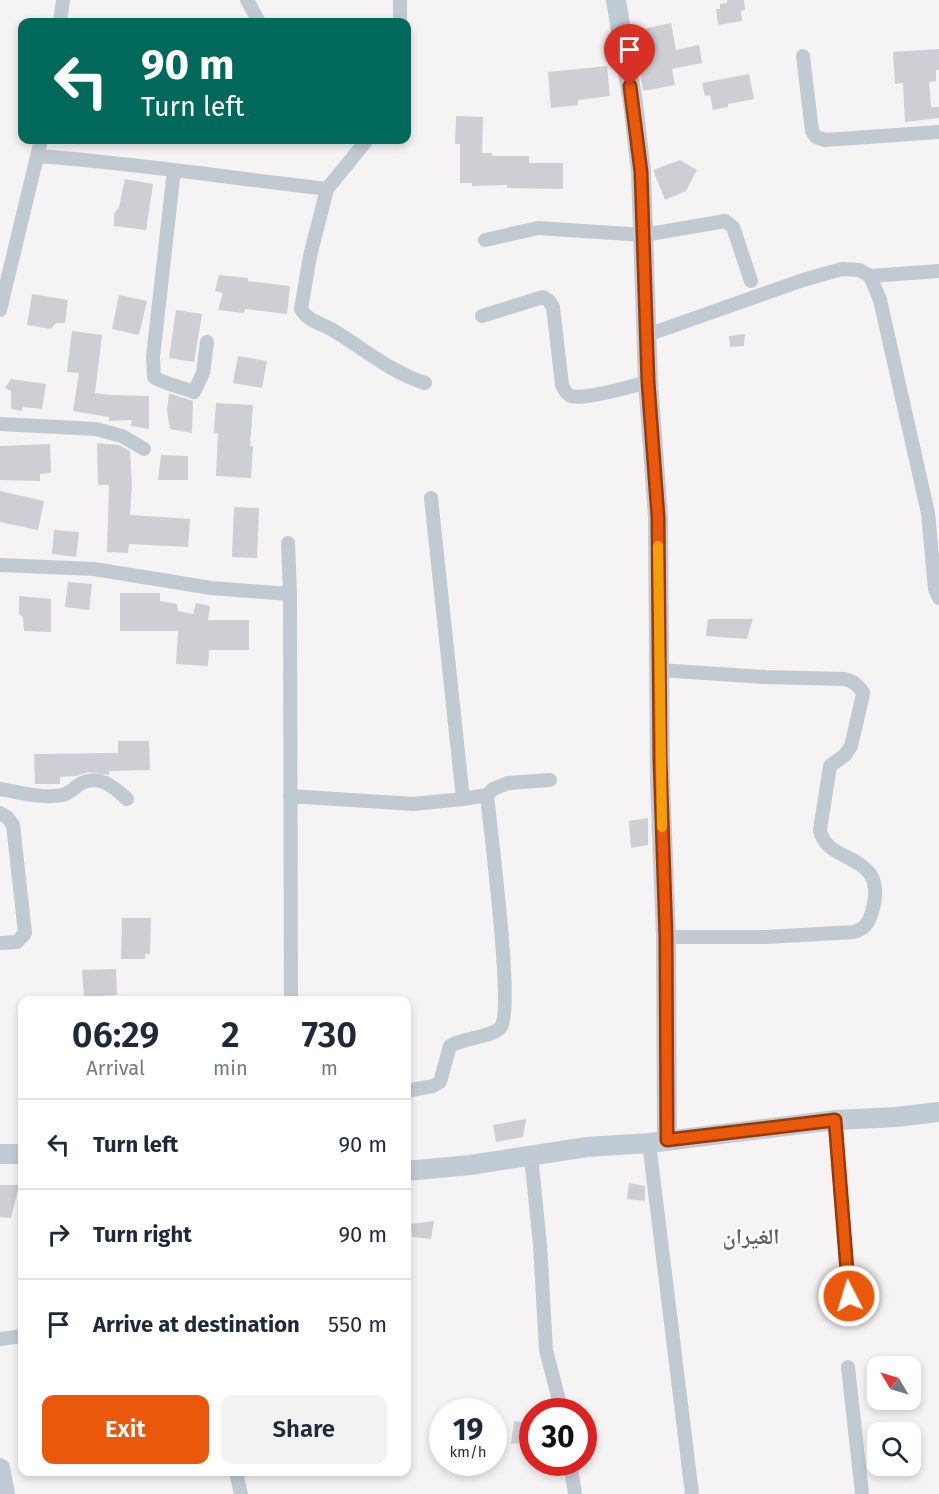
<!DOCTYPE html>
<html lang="en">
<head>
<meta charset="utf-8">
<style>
	body { margin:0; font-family:"Fira Sans","Noto Naskh Arabic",sans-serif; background:#f2f2f3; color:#1f2937; height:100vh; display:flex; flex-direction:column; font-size:22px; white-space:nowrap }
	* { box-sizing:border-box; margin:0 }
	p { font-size:20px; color:#747a83 }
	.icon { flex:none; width:33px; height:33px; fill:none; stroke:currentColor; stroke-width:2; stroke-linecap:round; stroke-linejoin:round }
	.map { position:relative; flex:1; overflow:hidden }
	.panel { position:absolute; left:18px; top:996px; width:393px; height:480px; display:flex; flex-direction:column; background:#fff; border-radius:12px; box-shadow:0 3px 9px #0003 }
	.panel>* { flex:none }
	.guide { position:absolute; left:18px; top:18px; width:393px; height:126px; border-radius:12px; box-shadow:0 3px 9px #0003; background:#00695c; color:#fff; overflow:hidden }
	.needle { width:39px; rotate:308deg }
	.tools { position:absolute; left:867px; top:1356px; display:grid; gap:12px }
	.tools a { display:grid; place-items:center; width:54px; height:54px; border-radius:12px; background:#fff; box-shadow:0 3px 9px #0003; font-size:30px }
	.speed { position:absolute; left:429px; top:1398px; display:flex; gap:12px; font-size:30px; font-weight:700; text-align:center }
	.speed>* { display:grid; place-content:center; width:78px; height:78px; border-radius:50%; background:#fff; box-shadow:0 3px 9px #0003; line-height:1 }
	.speed small { font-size:15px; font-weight:400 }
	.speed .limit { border:9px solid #d22; background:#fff; color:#111 }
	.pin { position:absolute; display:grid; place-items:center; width:51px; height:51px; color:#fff; margin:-62px -26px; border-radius:50% 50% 50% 0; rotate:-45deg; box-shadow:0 0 6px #0007 }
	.pin .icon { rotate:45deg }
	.me { position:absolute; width:66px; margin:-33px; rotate:355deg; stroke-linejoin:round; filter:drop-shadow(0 0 4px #0008) }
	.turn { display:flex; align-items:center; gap:21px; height:126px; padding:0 24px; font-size:27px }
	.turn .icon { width:78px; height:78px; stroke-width:2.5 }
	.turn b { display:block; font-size:42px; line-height:51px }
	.eta { display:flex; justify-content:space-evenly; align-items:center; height:102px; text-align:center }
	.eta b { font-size:36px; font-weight:600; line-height:42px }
	.button { display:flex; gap:12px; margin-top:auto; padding:12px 24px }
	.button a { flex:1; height:69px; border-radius:12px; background:#ea580c; color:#fff; font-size:24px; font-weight:600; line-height:69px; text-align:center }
	.button a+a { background:#f2f2f3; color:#1f2937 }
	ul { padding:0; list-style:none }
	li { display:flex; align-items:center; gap:18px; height:90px; padding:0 24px; border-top:2px solid #e0e1e3 }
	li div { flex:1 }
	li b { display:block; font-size:22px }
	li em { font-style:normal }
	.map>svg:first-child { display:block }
	.building { fill:#cdcfd5 }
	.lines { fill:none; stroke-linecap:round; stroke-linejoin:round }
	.street { stroke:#c1cad2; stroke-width:14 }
	.secondary { stroke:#c1cbd6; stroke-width:20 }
	.route-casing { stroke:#983908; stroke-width:15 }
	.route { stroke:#ea580c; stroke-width:10 }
	.slow { stroke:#f59e0b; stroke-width:10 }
	.labels { text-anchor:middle; stroke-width:5; stroke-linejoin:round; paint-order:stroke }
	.district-label { font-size:22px; font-weight:bold; fill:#5f6368; stroke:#fff }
</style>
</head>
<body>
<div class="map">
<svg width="939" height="1494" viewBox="0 0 939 1494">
	<rect width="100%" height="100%" fill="#f5f3f3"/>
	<!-- building -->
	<path class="building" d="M727,0H744L745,10L741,11L742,21L718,25L716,9H720V4L727,3Z
		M671,23L676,50L699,45L702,63L672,69L675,85L643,91L633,31Z
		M939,49V70H936V81L929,82L931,107H939V118L905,122L903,83L895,84L893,52Z
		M607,66L610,96L578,100V105L551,108L548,72Z
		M749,74L754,99L728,104V107L713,110L710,95L705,96L702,83Z
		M456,116L483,117L482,153H492V156H529V163H563V189L507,188V185L472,186V183H460V144H455Z
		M680,160L697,170L686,191L665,200L653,170Z
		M125,179L153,184L146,230L114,226V214L119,207Z
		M219,275L248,278V281L290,286L287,314L245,309L244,313L218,310L223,293L215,291Z
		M32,294L68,300L65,323H56L51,329L27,325Z
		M119,295L147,301L139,335L112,329Z
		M176,310L202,314L194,362L169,358Z
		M72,331L102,335L95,393L110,395L149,396V429L131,426L132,420L109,421V417L73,411L79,373L67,372Z
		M745,334L744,346L730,347L729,336Z
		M238,356L267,361L262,388L233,383Z
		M11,379L46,384L42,409L23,407L21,411L11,409V391L5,388Z
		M169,393L193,401L192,433L170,429L167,411Z
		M216,403L253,405L250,446H253L251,478L216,476L218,433H214Z
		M97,443L119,445L130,451L132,485L130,515L190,519L188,547L129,544L128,553L107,552L109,485H98Z
		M50,444L51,473L40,474V481L0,480V446Z
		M161,455L188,456V480H158Z
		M0,491L44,501L38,530L0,522Z
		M234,507L259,508L257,558L232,557Z
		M54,530L79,532L76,557L52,554Z
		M68,582L92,584L89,610L65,607Z
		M120,593H160V601L177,604L178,611L193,614L196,603L210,606L208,620H249V650H209L208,666L176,664L178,631H120Z
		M19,596L51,599V632L24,631L23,617L19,614Z
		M708,619H753L747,639L706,636Z
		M118,741H149L150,770L109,771V775L89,772L76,776L60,777V784H35L34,754L118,753Z
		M648,818V845L631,848L629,821Z
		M122,918H151L150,954H145V959H121Z
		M116,969L117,995L84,997L82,970Z
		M526,1119L523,1137L496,1142L493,1125Z
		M629,1183L645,1186V1201L627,1199Z
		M0,1185H19L11,1218L0,1217Z
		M434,1221L431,1239L412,1237L411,1224Z
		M514,1421L532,1423V1442L511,1444Z"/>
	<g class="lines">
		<!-- street -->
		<path class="street" d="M247,0L259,22
			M400,0V22
			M60,22L63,0
			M803,56L812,131L816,137L825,140L939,132
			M367,140L327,189L310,256L301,309C308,322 324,324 336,332C367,351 389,371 425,383
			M38,156C135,163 231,178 327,189
			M174,170L153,357L154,377C159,382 184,388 194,392L203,373L207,342
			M485,240L538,228L644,235L725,221L733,227L751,281
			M870,276L939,271
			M0,310L41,140
			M482,316L543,297L549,301L553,307L562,385C564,390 566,394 571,396C584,400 633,386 648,382
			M647,335L803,280L842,269L859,270L870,276L880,300L928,513L935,589L939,598
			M0,424L96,429L122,436L144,449
			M288,543L290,594L291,1000
			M0,565L94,569L211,588L290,594
			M659,670L765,677L845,679C853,681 857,685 863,692L862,699L851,746L845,755L830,766L820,830C827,867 890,850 872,912C869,922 865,929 854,932L766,937H666
			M0,789C19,792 43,799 62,795C69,794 72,790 77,786C97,772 113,786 127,799
			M290,796L413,804L463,799L431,498
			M463,799L487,795L493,789L508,783L550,780
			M0,813L7,817L13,825L25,933L17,942L0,943
			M406,1091L433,1086L440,1082L450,1046C462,1038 494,1037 501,1027C514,1008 490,828 487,795
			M835,1120L849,1297
			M649,1143L692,1494
			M531,1156L540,1245L546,1350L562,1412
			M0,1339L22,1336
			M848,1367L862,1494
			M570,1462L575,1494
			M236,1472L241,1494"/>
		<!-- secondary -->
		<path class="secondary" d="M616,0L633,103L641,172L648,382L658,517L660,782L666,937L667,1140
			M0,1154H22
			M406,1171L470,1165L587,1147L649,1143L835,1120L896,1117L939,1112
			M0,1468L5,1494"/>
	</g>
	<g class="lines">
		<!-- route casing -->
		<g class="route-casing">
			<path id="route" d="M630,86L641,172L648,382L658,517L660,760L666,937L667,1140L835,1120L849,1296"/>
		</g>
		<!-- route -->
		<use href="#route" class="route"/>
		<!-- slow -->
		<path class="slow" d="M658,546L662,827"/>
	</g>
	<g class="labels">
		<!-- district labels -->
		<g class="district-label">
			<text x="751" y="1244">الغيران</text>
		</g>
	</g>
</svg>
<div class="tools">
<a><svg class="needle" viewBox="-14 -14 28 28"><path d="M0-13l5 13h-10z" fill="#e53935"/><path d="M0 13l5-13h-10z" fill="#747a83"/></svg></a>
<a><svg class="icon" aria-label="search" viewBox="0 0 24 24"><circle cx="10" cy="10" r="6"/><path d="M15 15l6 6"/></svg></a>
</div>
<div class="speed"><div>19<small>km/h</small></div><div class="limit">30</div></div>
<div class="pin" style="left:630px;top:86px;background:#d93025"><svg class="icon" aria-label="arrive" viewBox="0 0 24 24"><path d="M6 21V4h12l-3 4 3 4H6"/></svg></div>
<svg class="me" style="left:849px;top:1296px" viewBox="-20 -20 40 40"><circle r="17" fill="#ea580c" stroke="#fff" stroke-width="3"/><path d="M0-11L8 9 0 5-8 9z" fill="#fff"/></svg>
<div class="guide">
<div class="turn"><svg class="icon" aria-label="left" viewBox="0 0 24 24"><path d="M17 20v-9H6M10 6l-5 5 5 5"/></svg><div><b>90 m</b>Turn left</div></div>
</div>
<section class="panel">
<div class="eta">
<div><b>06:29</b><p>Arrival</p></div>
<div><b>2</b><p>min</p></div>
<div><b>730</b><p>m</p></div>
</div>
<ul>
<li><svg class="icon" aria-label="left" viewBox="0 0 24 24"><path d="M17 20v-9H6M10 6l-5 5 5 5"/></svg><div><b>Turn left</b></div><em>90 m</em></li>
<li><svg class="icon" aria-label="right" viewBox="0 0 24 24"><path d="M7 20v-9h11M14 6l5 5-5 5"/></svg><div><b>Turn right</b></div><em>90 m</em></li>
<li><svg class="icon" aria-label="arrive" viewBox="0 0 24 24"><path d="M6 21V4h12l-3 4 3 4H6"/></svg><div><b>Arrive at destination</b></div><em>550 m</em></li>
</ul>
<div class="button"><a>Exit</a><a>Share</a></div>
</section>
</div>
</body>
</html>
